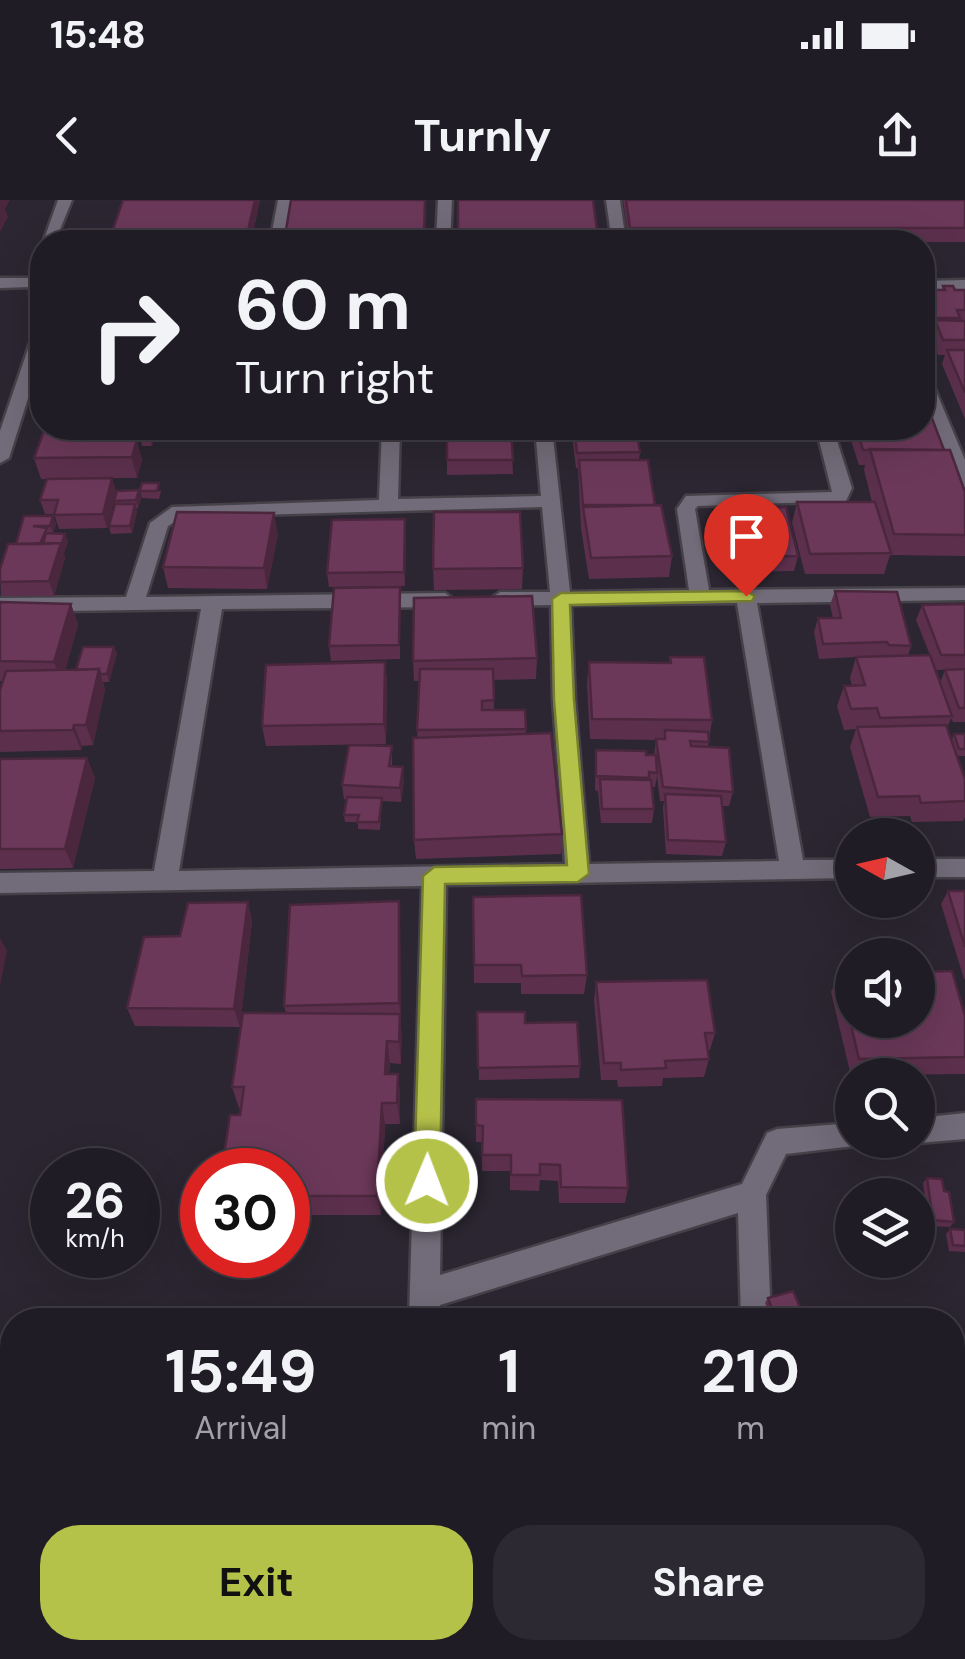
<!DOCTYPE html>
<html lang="en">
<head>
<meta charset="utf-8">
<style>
	body { margin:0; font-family:"DM Sans",sans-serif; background:#2d2932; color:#f1f3f6; height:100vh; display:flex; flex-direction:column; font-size:38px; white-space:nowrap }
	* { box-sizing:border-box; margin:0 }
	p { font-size:32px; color:#a2a1a7 }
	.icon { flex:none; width:55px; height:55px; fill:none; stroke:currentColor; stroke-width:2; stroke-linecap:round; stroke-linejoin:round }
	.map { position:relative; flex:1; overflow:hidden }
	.sheet { position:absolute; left:0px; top:1108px; width:965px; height:352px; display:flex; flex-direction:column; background:#201c25; border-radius:40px 40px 0 0; box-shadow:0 10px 40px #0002,0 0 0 2px #3d3a42 }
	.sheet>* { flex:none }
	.hud { position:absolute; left:30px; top:30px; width:905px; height:210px; border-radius:40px; box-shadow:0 10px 40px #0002,0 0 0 2px #3d3a42; background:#201c25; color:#f1f3f6; overflow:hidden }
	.needle { width:65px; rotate:278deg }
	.buttons { position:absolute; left:835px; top:618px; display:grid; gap:20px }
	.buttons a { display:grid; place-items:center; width:100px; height:100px; border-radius:50%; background:#201c25; box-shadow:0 10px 40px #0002,0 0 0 2px #3d3a42; font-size:50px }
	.speed { position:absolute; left:30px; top:948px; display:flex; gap:20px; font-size:50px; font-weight:700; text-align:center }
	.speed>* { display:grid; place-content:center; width:130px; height:130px; border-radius:50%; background:#201c25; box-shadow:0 10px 40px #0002,0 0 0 2px #3d3a42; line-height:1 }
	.speed small { font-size:25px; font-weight:400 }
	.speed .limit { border:15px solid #d22; background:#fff; color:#111 }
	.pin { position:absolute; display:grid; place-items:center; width:85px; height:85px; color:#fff; margin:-102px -42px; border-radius:50% 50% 50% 0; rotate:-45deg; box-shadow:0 0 10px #0007 }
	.pin .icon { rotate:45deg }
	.me { position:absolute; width:110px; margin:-55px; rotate:1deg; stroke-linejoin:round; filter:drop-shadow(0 0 8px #0008) }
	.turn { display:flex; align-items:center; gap:35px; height:210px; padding:0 40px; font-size:45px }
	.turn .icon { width:130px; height:130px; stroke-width:2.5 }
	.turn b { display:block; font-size:70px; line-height:85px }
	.eta { display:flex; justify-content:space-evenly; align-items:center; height:170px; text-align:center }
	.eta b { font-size:60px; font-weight:700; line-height:70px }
	.button { display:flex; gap:20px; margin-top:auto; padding:20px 40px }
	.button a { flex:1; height:115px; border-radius:40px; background:#b5c249; color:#111; font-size:40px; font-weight:700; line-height:115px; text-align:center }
	.button a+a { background:#2d2932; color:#f1f3f6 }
	.status { display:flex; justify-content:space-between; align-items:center; height:70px; padding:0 50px; background:#201c25; direction:ltr }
	.status svg { height:28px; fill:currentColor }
	header { display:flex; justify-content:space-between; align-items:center; height:130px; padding:0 40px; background:#201c25; font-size:45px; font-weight:700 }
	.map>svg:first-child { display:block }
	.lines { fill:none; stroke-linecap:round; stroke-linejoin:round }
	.minor-casing { stroke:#454149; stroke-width:5 }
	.minor { fill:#726b79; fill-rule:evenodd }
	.wall { fill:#5c304d }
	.shaded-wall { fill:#4b273e }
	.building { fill:#6b3859; stroke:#4b273e; stroke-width:2.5 }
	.route { fill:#b5c249; stroke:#767e2f; stroke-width:2.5 }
</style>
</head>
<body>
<div class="status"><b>15:48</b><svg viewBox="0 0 49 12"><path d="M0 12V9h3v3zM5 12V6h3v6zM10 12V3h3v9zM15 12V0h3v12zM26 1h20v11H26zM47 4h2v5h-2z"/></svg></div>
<header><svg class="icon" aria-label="back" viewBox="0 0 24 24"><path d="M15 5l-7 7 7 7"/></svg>Turnly<svg class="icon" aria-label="share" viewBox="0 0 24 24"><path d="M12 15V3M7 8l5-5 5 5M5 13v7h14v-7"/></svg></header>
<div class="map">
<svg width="965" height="1459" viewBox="0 0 965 1459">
	<rect width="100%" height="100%" fill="#2b2631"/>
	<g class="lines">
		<!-- minor casing -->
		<g class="minor-casing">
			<path id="minor" d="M58,0H72L55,42L42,45Z
				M278,0H292L284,42H270Z
				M438,0H452L450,42H436Z
				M606,0H620L626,42H612Z
				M42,55V154L9,258L0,263V231L32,137L30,87L0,88V78H31L34,60Z
				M965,80V90L922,91V81Z
				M922,172L930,177L965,260V288L956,282L922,199Z
				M382,228H400L398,299L541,296L535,228H552L570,392L689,390L677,309L686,296L832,292L816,228H833L852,288L846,301L698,306L695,309L709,390L965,388V400L757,403L803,660H852V678L446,685L440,1075L742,984L767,933L777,929L852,923V940H864L862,945L786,954L766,995L771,1120H741L738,1013L440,1105L439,1120H409L422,686L0,693V673L154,671L201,409L0,412V398L126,397L150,323L172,307L379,300ZM542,307L550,392H500L490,399L500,406L551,405L553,500L565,664L179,671L222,409L445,407L455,400L445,393L146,397L168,326L183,317ZM737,403L779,661L589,664L575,500L571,405Z
				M918,659H965V677H918Z
				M965,913V939L918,943L911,940H918V918Z
				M952,1379H965V1413H952Z
				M0,1388L12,1389V1424H0Z"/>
		</g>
		<!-- minor -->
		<use href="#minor" class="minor"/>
	</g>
	<!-- wall -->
	<path class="wall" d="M260,0L251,42H112L111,35Z
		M426,0L425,42H286L285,36Z
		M458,0L597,30L596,42H458Z
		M623,0H965V42H629Z
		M943,86L955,90H965V219L942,164L945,155H938L930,135L931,132H927L922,121V90H942Z
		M45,228H138L139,236L137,242L142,260L137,278H112L116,292L107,328L59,329L54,314H45L40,300L52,279H41L34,258Z
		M156,228H175V233L157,234Z
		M220,228H269V231L221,233Z
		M296,228H370L296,233Z
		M417,228H511L513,274L447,275V228Z
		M571,228H636L640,252L639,260L672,356L669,377L589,379L581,328L578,268H576Z
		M722,228H761L760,234L723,235Z
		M847,228H922L944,250L965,292V356L890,355L884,374H805L792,323L797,302H872L864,270L865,265H859Z
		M155,235L152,246H142L140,238Z
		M140,291H161L159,299L142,298Z
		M141,298L138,308H136L137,311L132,333L111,334L109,326L115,304L114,301Z
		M717,308L798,356L794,371L724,372L714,322Z
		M53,316L56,324L53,333L68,341L64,353L65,358L54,396H1L0,369L16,344Z
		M405,319V386L329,387L327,373Z
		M278,334L267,389L168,388L163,367Z
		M523,368L522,389L434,390L433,369Z
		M400,387V459L331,461L329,446Z
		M835,391L911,446L908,456L940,483L945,470L965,469V522H953L951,518L947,528L951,541L954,534H965V556H957L965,579V617L963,621L912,622L910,616L870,617L850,547L856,529L844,530L837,506L844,486H852L850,478L856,457L819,459L814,432L818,418H833L830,405Z
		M0,402L71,404L78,425L65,470H76L114,447L117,454L109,482H103L105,490L93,545L82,546L81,550L0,552V490L3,481H0Z
		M965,404V469L936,470L916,420L922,405Z
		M670,457L712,520L708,547L733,592L729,606H722L726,642L722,656L666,654L663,608L664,601H660L657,576L655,587H652L654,609L652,623H601L598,591L595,590L596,550L654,555L656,540L590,539L587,483L589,462L669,463Z
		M537,458L536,479L493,480L494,510H525L526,534L562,634L561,654L416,659L414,640L419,481H414L413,461Z
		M385,462L387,482L386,544L266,546L262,526Z
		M392,546V567L404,581L401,602L382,601L380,630L358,629V622H345L344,615L346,600L344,599L342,585Z
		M87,558L95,578L73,668L0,669V559Z
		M948,691H965V779H964L941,704Z
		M473,697L587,775L584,794H521V783H474Z
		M248,702L252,721L240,827L135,826L127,808L180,736Z
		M400,720L401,864L390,863L389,874H398L400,895V924H385L381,1015H288V970H226L223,961L240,915L241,908H239L232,887L286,813L284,806Z
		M839,774L965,816V874L852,875L851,876L831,792Z
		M596,782L715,833L710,850H708L709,859L704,877L663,878L662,886L618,887L617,880H601L594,800Z
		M477,812L525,823L580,866L579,878L479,880Z
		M476,899L628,988L625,1003H559L558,981L540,980L539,991L510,990V971H482V942H476Z
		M927,978L944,991L954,1022L950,1027L929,1026L923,983Z
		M950,1029L965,1030V1052L949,1051L946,1034Z
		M768,1098L800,1118L794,1120H772L765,1103Z
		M952,1141H965V1291L952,1235Z
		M0,1158L12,1343L0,1342Z"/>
	<!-- shaded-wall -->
	<path class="shaded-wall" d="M0,0H10L5,9L8,17L0,32Z
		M255,0H260L251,42H249L247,35Z
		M130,228H137L139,236L137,242L142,260L137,278L127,239Z
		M153,228L155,235L152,246L150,238Z
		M112,278L116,292L107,328L103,314Z
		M139,290L141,298L138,308L136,300Z
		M135,304L137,311L132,333L130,326Z
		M274,313L278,334L267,389L264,368Z
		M53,316L56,324L53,333L50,326Z
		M405,319L406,333L405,386L404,372Z
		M65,334L68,341L64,353L65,358L54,396L49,381Z
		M71,404L78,425L62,483L54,462Z
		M114,447L117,454L109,482L107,474Z
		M385,462L387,482L386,544L384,524Z
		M99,469L105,490L93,545L86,525Z
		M74,525L82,546L81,550L73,530Z
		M87,558L95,578L73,668L65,649Z
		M403,567L404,581L401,602L400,588Z
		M399,701L400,720L401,821L399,803Z
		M248,702L252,721L240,827L234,809Z
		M0,738L7,751L0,786Z
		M400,814L402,836L401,864L399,842Z
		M387,841L390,863L388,895L385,874Z
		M398,874L400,895V924L397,903Z
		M382,903L385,924L381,1015L377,996Z
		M803,1114L800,1118L794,1120H781Z
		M12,1278V1343L0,1336V1330Z"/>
	<!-- building -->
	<path class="building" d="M123,0H255L247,35H111Z
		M291,0H425L424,35L285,36Z
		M458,0H593L597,30L458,31Z
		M626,0H965V28H630Z
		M943,86H953L955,90H965V110H957L960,118H931L922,97V90H945Z
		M935,120L965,121V140H943Z
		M947,150H965V193Z
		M922,213H930L944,250H863L856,228H922Z
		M45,228H130L127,239H137L132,257L34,258Z
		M144,228H153L150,238H140Z
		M447,228H511L513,260H447Z
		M574,228H636L640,252L577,253Z
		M870,249L950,250L965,292V335L894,334Z
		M579,260H648L655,305H583Z
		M112,278L103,314L54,315L58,300H40L47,279Z
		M142,283H159L157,291H140Z
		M139,290L136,300L114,301L117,291Z
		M797,302H875L891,353L810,354Z
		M115,304H135L130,326H109Z
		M661,305L672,356L591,358L583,307Z
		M786,307L798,356L727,357L717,308Z
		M177,312L274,313L264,368L163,367Z
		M434,312H520L523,368L433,369Z
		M24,316H53L50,326H33L47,328L40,344H16Z
		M405,319L404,372L327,373L332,320Z
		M46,333L65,334L61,346V343L43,344Z
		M61,343L49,381L0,382V369L8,344Z
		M400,387L399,445L329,446L334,388Z
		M835,391L897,392L911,446L889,445L887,442L823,444L818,418H841Z
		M532,396L537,458L413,461L414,398Z
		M0,402L71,404L54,462L0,461Z
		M965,404V455H941L922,405Z
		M83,447H114L107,474H100L99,469L76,470Z
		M930,455L952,516L880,518L877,508L851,509L844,486L865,485L856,457Z
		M670,457H704L712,520L592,519L589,462L671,463Z
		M385,462L384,524L262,526L266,465Z
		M99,469L86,525H74L73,530L0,531V490L6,471Z
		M420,469H493L494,500L482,501V510H525L526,529L417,530Z
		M965,469V508H959L945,470Z
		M946,525L965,579V601L921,603L919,596L878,597L857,527Z
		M665,530L708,532L709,542L690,541L691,546L729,548L733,592L663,587L656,539H665Z
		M551,533L562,634L414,640L413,538Z
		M954,534H965V549H959Z
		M349,545L392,546L389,566L403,567L400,588L342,585Z
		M596,550L646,551V555H656L657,573L649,572V578L596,576Z
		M87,558L65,649H0V559Z
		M600,579L651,580L654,609H602Z
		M665,594L721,596L726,642L668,640Z
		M347,597L382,598L379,622H357L359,615H344Z
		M948,691H965V747Z
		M581,695L587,775L522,776L521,765H474L473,697Z
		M399,701V803L284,806L290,705Z
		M248,702L234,809L127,808L144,737L180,736L188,703Z
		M952,771L965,816V857L859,859L839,774H852V820H918V772Z
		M707,780L715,833H705L709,859L665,861L666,868L621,870V863H604L596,782Z
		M477,812H525V823L577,822L580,866L478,868Z
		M243,813L400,814L399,842L387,841L385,874H398L397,903H382L377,996H288V970H232L233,961H223L230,915H240L244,887H232Z
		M476,899L622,900L628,988L561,987L560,965L540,964V975H511V955H482L483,926L476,925Z
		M927,978L942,979L944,991L949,992L954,1022L933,1020Z
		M950,1029L965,1030V1046L953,1045Z
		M793,1091L803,1114L776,1120L768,1098Z
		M952,1141H965V1221L952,1167Z
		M0,1158H12V1278L0,1330Z"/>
	<!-- route -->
	<path class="route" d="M746,391L755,396L752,401L570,405L574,500L589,674L578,682L445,684L440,981L436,990L427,993L418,990L414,981L423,676L434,667L567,665L554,500L552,399L561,393Z"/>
</svg>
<div class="buttons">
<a><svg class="needle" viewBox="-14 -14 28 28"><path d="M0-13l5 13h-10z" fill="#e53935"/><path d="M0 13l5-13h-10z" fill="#a2a1a7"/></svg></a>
<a><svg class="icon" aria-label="sound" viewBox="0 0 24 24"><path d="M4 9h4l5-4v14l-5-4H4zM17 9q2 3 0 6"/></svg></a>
<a><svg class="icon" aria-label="search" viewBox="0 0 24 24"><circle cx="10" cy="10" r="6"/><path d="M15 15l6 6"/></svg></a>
<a><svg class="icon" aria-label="layers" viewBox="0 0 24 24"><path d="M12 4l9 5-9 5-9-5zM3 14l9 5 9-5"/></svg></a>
</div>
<div class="speed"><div>26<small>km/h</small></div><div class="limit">30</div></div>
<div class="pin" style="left:746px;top:396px;background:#d93025"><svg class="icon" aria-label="arrive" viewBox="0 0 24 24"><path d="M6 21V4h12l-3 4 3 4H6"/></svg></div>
<svg class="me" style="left:427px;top:981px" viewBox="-20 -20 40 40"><circle r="17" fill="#b5c249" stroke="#fff" stroke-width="3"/><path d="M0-11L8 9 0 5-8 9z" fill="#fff"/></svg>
<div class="hud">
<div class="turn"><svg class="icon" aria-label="right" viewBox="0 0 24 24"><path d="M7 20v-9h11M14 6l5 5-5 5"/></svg><div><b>60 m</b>Turn right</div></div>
</div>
<section class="sheet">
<div class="eta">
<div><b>15:49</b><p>Arrival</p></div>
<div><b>1</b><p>min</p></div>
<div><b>210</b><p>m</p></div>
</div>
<div class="button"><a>Exit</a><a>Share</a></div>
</section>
</div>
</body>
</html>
